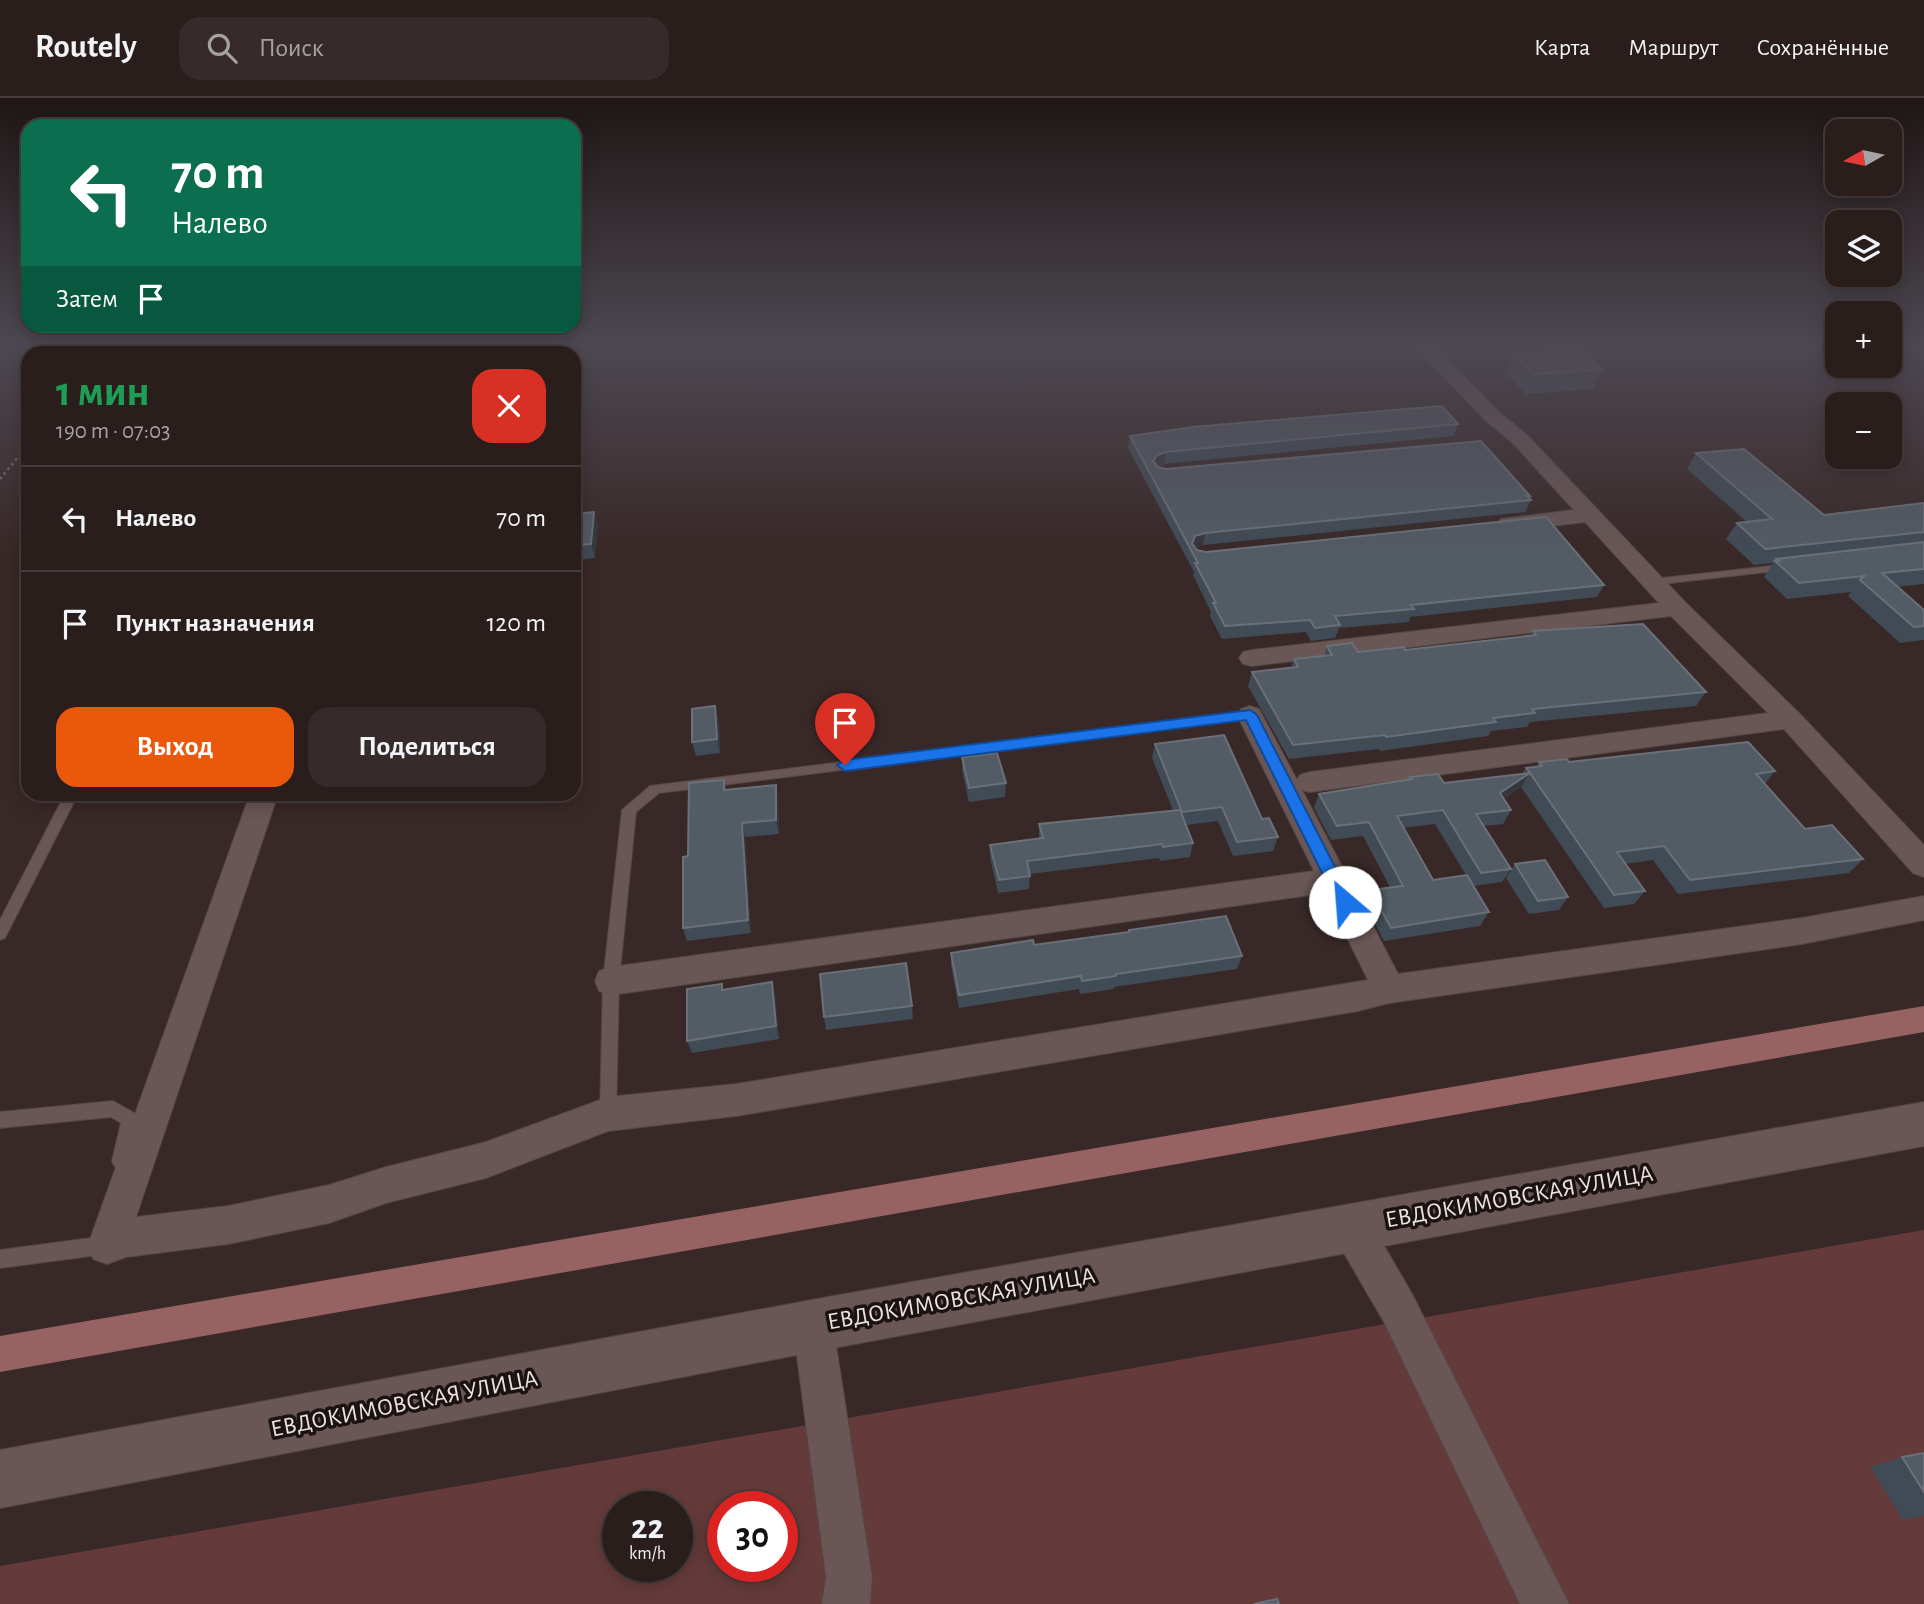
<!DOCTYPE html>
<html lang="ru">
<head>
<meta charset="utf-8">
<style>
	body { margin:0; font-family:"Alegreya Sans",sans-serif; background:#362b2a; color:#f1f3f6; height:100vh; display:flex; flex-direction:column; font-size:26px; white-space:nowrap }
	* { box-sizing:border-box; margin:0 }
	p { font-size:23px; color:#a5a2a4 }
	.icon { flex:none; width:38px; height:38px; fill:none; stroke:currentColor; stroke-width:2; stroke-linecap:round; stroke-linejoin:round }
	.map { position:relative; flex:1; overflow:hidden }
	.panel { position:absolute; left:21px; top:248px; width:560px; height:455px; display:flex; flex-direction:column; background:#2a1e1d; border-radius:21px; box-shadow:0 4px 18px #0003,0 0 0 2px #463c3b }
	.panel>* { flex:none }
	.banner { position:absolute; left:21px; top:21px; width:560px; height:214px; border-radius:21px; box-shadow:0 4px 18px #0003,0 0 0 2px #463c3b; background:#0b6e4f; color:#fff; overflow:hidden }
	.needle { width:46px; rotate:261deg }
	.tools { position:absolute; left:1825px; top:21px; display:grid; gap:14px }
	.tools a { display:grid; place-items:center; width:77px; height:77px; border-radius:14px; background:#2a1e1d; box-shadow:0 4px 18px #0003,0 0 0 2px #463c3b; font-size:35px }
	.speed { position:absolute; left:602px; top:1393px; display:flex; gap:14px; font-size:35px; font-weight:700; text-align:center }
	.speed>* { display:grid; place-content:center; width:91px; height:91px; border-radius:50%; background:#2a1e1d; box-shadow:0 4px 18px #0003,0 0 0 2px #463c3b; line-height:1 }
	.speed small { font-size:18px; font-weight:400 }
	.speed .limit { border:10px solid #d22; background:#fff; color:#111 }
	.pin { position:absolute; display:grid; place-items:center; width:60px; height:60px; color:#fff; margin:-72px -30px; border-radius:50% 50% 50% 0; rotate:-45deg; box-shadow:0 0 7px #0007 }
	.pin .icon { rotate:45deg }
	.me { position:absolute; width:77px; margin:-38px; rotate:333deg; stroke-linejoin:round; filter:drop-shadow(0 0 5px #0008) }
	.turn { display:flex; align-items:center; gap:24px; height:147px; padding:0 35px; font-size:32px }
	.turn .icon { width:91px; height:91px; stroke-width:2.5 }
	.turn b { display:block; font-size:49px; line-height:60px }
	.then { display:flex; align-items:center; height:66px; padding:0 35px; background:#0003; gap:14px; font-size:26px }
	.round { display:grid; place-items:center; flex:none; width:74px; height:74px; border-radius:21px; background:#362b2a }
	.summary { display:flex; align-items:center; justify-content:space-between; height:119px; padding:0 35px }
	h1 { font-size:42px; font-weight:700; line-height:52px; color:#1e9e55 }
	.button { display:flex; gap:14px; margin-top:auto; padding:14px 35px }
	.button a { flex:1; height:80px; border-radius:21px; background:#ea580c; color:#fff; font-size:28px; font-weight:700; line-height:80px; text-align:center }
	.button a+a { background:#362b2a; color:#f1f3f6 }
	ul { padding:0; list-style:none }
	li { display:flex; align-items:center; gap:21px; height:105px; padding:0 35px; border-top:2px solid #463c3b }
	li div { flex:1 }
	li b { display:block; font-size:26px }
	li em { font-style:normal }
	header { display:flex; align-items:center; gap:42px; box-sizing:border-box; height:98px; padding:0 35px; background:#2a1e1d; border-bottom:2px solid #463c3b }
	header strong { font-size:33px }
	nav { display:flex; gap:38px; margin-inline-start:auto; font-size:24px }
	.search { width:490px; height:63px; background:#362b2a; display:flex; align-items:center; gap:18px; box-sizing:border-box; padding:0 24px; border-radius:21px; color:#a5a2a4; font-size:26px }
	.map>svg:first-child { display:block }
	.green { fill:#643b3a; fill-rule:evenodd }
	.lines { fill:none; stroke-linecap:round; stroke-linejoin:round }
	.canal { fill:#966362; fill-rule:evenodd }
	.lane-casing { stroke:#544646; stroke-width:2 }
	.street-casing { stroke:#544646; stroke-width:2 }
	.secondary-casing { stroke:#544646; stroke-width:2 }
	.path { stroke:#807271; stroke-width:2.5; stroke-dasharray:2.5 3.5; stroke-linecap:butt }
	.lane { fill:#695655; fill-rule:evenodd }
	.street { fill:#695655; fill-rule:evenodd }
	.secondary { fill:#695655; fill-rule:evenodd }
	.wall { fill:#414b55; fill-rule:evenodd }
	.shaded-wall { fill:#36363d }
	.building { fill:#535b64; stroke:#6b7078; stroke-width:2 }
	.route { fill:#1a73e8; stroke:#114b97; stroke-width:2 }
	.labels { text-anchor:middle; stroke-width:7; stroke-linejoin:round; paint-order:stroke }
	.near-street-label { font-size:24px; fill:#ece1e0; stroke:#1a1312 }
</style>
</head>
<body>
<header>
<strong>Routely</strong>
<div class="search"><svg class="icon" aria-label="search" viewBox="0 0 24 24"><circle cx="10" cy="10" r="6"/><path d="M15 15l6 6"/></svg>Поиск</div>
<nav><a>Карта</a><a>Маршрут</a><a>Сохранённые</a></nav>
</header>
<div class="map">
<svg width="1924" height="1506" viewBox="0 0 1924 1506">
	<rect width="100%" height="100%" fill="#382827"/>
	<!-- green -->
	<path class="green" d="M1924,1132V1506H0V1468ZM618,1409H677V1468H618ZM723,1409H782V1468H723Z"/>
	<g class="lines">
		<!-- canal -->
		<path class="canal" d="M1924,908V934L0,1274V1238Z"/>
		<!-- lane casing -->
		<g class="lane-casing">
			<path id="lane" d="M1788,466L1793,469L1792,471L1653,487L1647,484L1653,481Z
				M1250,613L1256,617L1254,620L659,695L636,714L619,883L616,1016L614,1022L608,1024L602,1022L600,1016L603,883L622,712L650,688Z
				M65,696H78L5,840L0,842V822Z
				M113,1003L136,1016L138,1022L130,1063L127,1069L121,1071L115,1069L112,1063L121,1025L111,1019L0,1030V1014Z
				M106,1138L112,1141L115,1147L112,1153L106,1156L0,1170V1152Z"/>
		</g>
		<!-- street casing -->
		<g class="street-casing">
			<path id="street" d="M1414,247H1433L1499,314L1526,336L1686,505L1799,615L1924,747V779L1913,775L1784,631L1310,694L1302,692L1398,876L1802,820L1924,798V822L1802,846L1389,905L1358,913L736,1018L608,1033L486,1080L386,1105L329,1125L228,1146L126,1159L107,1166L93,1161L88,1147L250,696H278L136,1119L228,1108L329,1087L386,1069L486,1044L608,999L736,986L1368,882L1325,795L611,897L599,893L595,883L599,873L611,869L1314,773L1237,617L1241,611L1250,608L1259,611L1297,682L1300,677L1310,674L1768,615L1671,518L1252,568L1243,566L1239,560L1243,554L1252,552L1659,505L1585,424L1509,433L1501,431L1498,426L1501,421L1574,412L1512,344L1485,322Z
				M1351,1110L1365,1115L1412,1196L1569,1506H1520L1384,1224L1337,1143L1332,1129L1337,1115Z
				M813,1208L827,1214L833,1228L872,1479L870,1506H822L826,1479L793,1228L799,1214Z"/>
		</g>
		<!-- secondary casing -->
		<g class="secondary-casing">
			<path id="secondary" d="M1924,1004V1048L828,1251L0,1410V1352L828,1199Z"/>
		</g>
		<!-- path -->
		<path class="path" d="M101,256L108,247
			M0,381L28,347"/>
		<!-- lane -->
		<use href="#lane" class="lane"/>
		<!-- street -->
		<use href="#street" class="street"/>
		<!-- secondary -->
		<use href="#secondary" class="secondary"/>
	</g>
	<!-- wall -->
	<path class="wall" d="M1514,256L1602,272L1593,291L1525,296L1506,275Z
		M1458,326L1454,338L1164,366L1158,369L1166,371L1530,398L1529,400L1531,402L1525,414L1203,447L1195,450L1197,452L1206,454L1604,487L1597,499L1410,519L1409,524L1339,530L1335,540L1311,543L1306,534L1222,541L1210,518L1211,514L1193,477L1194,474L1128,350L1130,338Z
		M1696,355L1824,417L1924,405V486L1897,489L1924,512V542L1900,545L1848,498L1851,494L1787,501L1764,479L1773,465L1754,467L1726,441L1737,425L1747,424L1687,371Z
		M574,416L598,428L595,460L574,462Z
		M1533,533L1706,594L1696,608L1530,624L1527,629L1491,633L1488,638L1380,653L1379,651L1289,661L1248,588L1252,574L1291,570L1294,561L1324,558L1327,548L1358,554L1405,552L1532,537Z
		M715,608L719,622L720,655L696,658L692,644Z
		M1155,646L1262,721L1278,739L1273,753L1233,758L1218,723L1186,727L1193,745L1190,759L1160,763L1159,760L1030,776L1029,791L998,795L990,760V747L1039,741V726L1173,712L1152,660Z
		M962,659L1006,685L1005,699L969,704L962,673Z
		M1539,664H1569L1775,673L1765,686L1805,731L1863,761L1849,775L1678,796L1653,762L1625,766L1645,793L1634,806L1604,810L1521,689L1504,701L1511,712L1503,726L1484,728L1511,771L1502,784L1473,788L1489,814L1480,828L1384,843L1364,805L1370,792L1390,789L1363,738L1331,742L1314,710L1319,696L1409,682L1410,679L1444,685L1522,676L1526,670L1537,668ZM1435,726L1466,777L1433,782L1403,730Z
		M724,682L726,691L778,701L779,736L745,739L751,835L687,843L683,830L688,758Z
		M1515,766L1568,799L1559,812L1529,816L1506,780Z
		M1129,832L1242,858L1237,871L1114,889V891L1080,896L1079,891L959,910L951,868V855L1034,847L1128,835Z
		M772,884L775,897L779,941L692,955L687,943L724,892Z
		M912,908L913,921L826,932L824,919Z
		M1924,1355V1418L1903,1422L1870,1369L1902,1359Z"/>
	<!-- shaded-wall -->
	<path class="shaded-wall" d="M1166,354L1164,366L1155,369L1153,363L1157,357Z
		M594,414L598,428L595,460L591,446Z
		M1205,435L1203,447L1193,451L1192,446L1195,438Z
		M715,608L719,622L720,655L717,641Z
		M1530,675L1521,689L1492,709L1500,695Z
		M776,687L778,701L779,736L776,722Z
		M742,725L745,739L751,835L748,822Z
		M772,884L775,897L779,941L776,928Z"/>
	<!-- building -->
	<path class="building" d="M1581,252L1602,272L1534,276L1514,256Z
		M1442,308L1458,326L1166,354L1157,357L1153,363L1158,369L1166,371L1481,343L1530,398H1527L1531,402L1205,435L1195,438L1192,446L1197,452L1206,454L1546,419L1604,487L1411,507L1414,511L1335,518L1340,527L1315,530L1310,522L1225,528L1213,505H1216L1195,465H1198L1130,338L1193,329Z
		M1744,351L1824,417L1924,405V434L1765,451L1737,425L1772,421L1696,355Z
		M594,414L591,446L574,447V416Z
		M1924,444V471L1882,475L1924,512V528L1914,529L1860,482L1864,478L1799,485L1775,463H1779L1776,461Z
		M1643,526L1706,594L1532,611L1535,615L1493,620L1496,624L1386,639L1385,637L1293,647L1252,574L1298,569L1294,561L1332,557L1327,548L1352,545L1358,554L1404,549L1405,552L1536,537L1533,533Z
		M715,608L717,641L692,644V611Z
		M1224,637L1262,721L1269,720L1278,739L1237,744L1222,709L1182,714L1155,646Z
		M1748,644L1775,673L1756,676L1805,731L1832,727L1863,761L1690,782L1664,748L1617,754L1645,793L1614,797L1530,675L1500,695L1511,712L1476,716L1511,771L1481,775L1443,712L1397,718L1433,782L1467,777L1489,814L1391,830L1370,792L1403,788L1369,724L1337,728L1319,696L1412,681L1410,679L1438,676L1444,685L1530,675L1526,670L1542,668L1539,664L1567,661L1569,664Z
		M997,655L1006,685L969,690L962,659Z
		M724,682V692L776,687V722L742,725L748,822L683,830V759L688,758L689,685Z
		M1180,712L1193,745L1163,749L1162,746L1027,763L1030,778L999,782L990,747L1043,740L1039,726Z
		M1545,762L1568,799L1538,803L1515,766Z
		M1226,818L1242,858L1116,876V878L1082,883L1081,878L959,897L951,855L1033,842L1034,847L1129,834V832Z
		M906,865L912,908L824,919L820,876Z
		M772,884L776,928L687,943V891L722,886V892Z
		M1924,1355V1394L1902,1359Z
		M1277,1501L1279,1506H1254Z"/>
	<!-- sky -->
	<linearGradient id="sky" x2="0" y2="1"><stop stop-color="#1f1615"/><stop offset="0.54" stop-color="#4d4852"/><stop offset="1" stop-color="#4d4852" stop-opacity="0"/></linearGradient>
	<rect width="1924" height="458" fill="url(#sky)"/>
	<!-- route -->
	<path class="route" d="M1250,612L1257,617L1353,804L1351,809H1339L1246,622L845,673L837,667L845,662Z"/>
	<g class="labels">
		<!-- near-street labels -->
		<g class="near-street-label">
			<text transform="translate(1519 1098) rotate(-10)" y="8">ЕВДОКИМОВСКАЯ УЛИЦА</text>
			<text transform="translate(961 1200) rotate(-10)" y="8">ЕВДОКИМОВСКАЯ УЛИЦА</text>
			<text transform="translate(404 1305) rotate(-11)" y="8">ЕВДОКИМОВСКАЯ УЛИЦА</text>
		</g>
	</g>
</svg>
<div class="tools">
<a><svg class="needle" viewBox="-14 -14 28 28"><path d="M0-13l5 13h-10z" fill="#e53935"/><path d="M0 13l5-13h-10z" fill="#a5a2a4"/></svg></a>
<a><svg class="icon" aria-label="layers" viewBox="0 0 24 24"><path d="M12 4l9 5-9 5-9-5zM3 14l9 5 9-5"/></svg></a>
<a>+</a>
<a>−</a>
</div>
<div class="speed"><div>22<small>km/h</small></div><div class="limit">30</div></div>
<div class="pin" style="left:845px;top:667px;background:#d93025"><svg class="icon" aria-label="arrive" viewBox="0 0 24 24"><path d="M6 21V4h12l-3 4 3 4H6"/></svg></div>
<svg class="me" style="left:1345px;top:804px" viewBox="-20 -20 40 40"><circle r="19" fill="#fff"/><path d="M0-13L10 11 0 6-10 11z" fill="#1a73e8"/></svg>
<div class="banner">
<div class="turn"><svg class="icon" aria-label="left" viewBox="0 0 24 24"><path d="M17 20v-9H6M10 6l-5 5 5 5"/></svg><div><b>70 m</b>Налево</div></div>
<div class="then">Затем<svg class="icon" aria-label="arrive" viewBox="0 0 24 24"><path d="M6 21V4h12l-3 4 3 4H6"/></svg></div>
</div>
<section class="panel">
<div class="summary"><div><h1>1 мин</h1><p>190 m · 07:03</p></div><a class="round" style="background:#d93025;color:#fff"><svg class="icon" aria-label="close" viewBox="0 0 24 24"><path d="M6 6l12 12M18 6L6 18"/></svg></a></div>
<ul>
<li><svg class="icon" aria-label="left" viewBox="0 0 24 24"><path d="M17 20v-9H6M10 6l-5 5 5 5"/></svg><div><b>Налево</b></div><em>70 m</em></li>
<li><svg class="icon" aria-label="arrive" viewBox="0 0 24 24"><path d="M6 21V4h12l-3 4 3 4H6"/></svg><div><b>Пункт назначения</b></div><em>120 m</em></li>
</ul>
<div class="button"><a>Выход</a><a>Поделиться</a></div>
</section>
</div>
</body>
</html>
